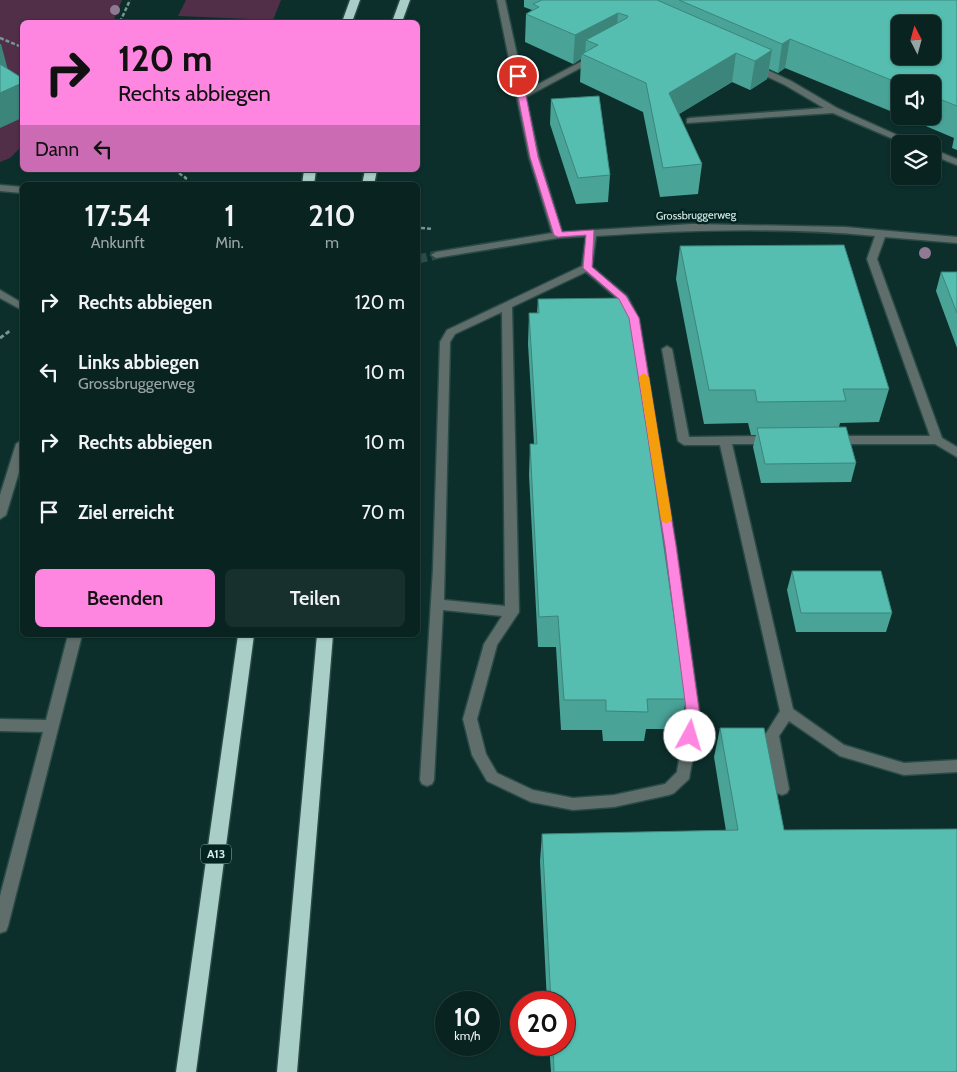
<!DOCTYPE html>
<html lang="de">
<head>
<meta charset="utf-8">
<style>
	body { margin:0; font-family:Cabin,sans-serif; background:#172f2d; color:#f1f3f6; height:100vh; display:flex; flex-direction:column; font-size:19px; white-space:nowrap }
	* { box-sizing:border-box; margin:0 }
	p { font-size:16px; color:#99a4a5 }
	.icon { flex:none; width:28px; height:28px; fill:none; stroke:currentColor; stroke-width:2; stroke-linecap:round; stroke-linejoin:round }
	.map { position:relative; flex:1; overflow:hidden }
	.panel { position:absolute; left:20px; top:182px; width:400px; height:455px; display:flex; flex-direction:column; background:#092320; border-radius:8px; box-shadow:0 1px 4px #0004,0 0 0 1px #29403e }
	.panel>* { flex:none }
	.guide { position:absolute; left:20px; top:20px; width:400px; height:152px; border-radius:8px; box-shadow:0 1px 4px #0004,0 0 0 1px #29403e; background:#fe86e0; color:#111; overflow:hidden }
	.needle { width:32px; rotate:354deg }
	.fabs { position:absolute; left:891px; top:15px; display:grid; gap:10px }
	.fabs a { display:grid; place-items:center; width:50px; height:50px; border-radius:8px; background:#092320; box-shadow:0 1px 4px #0004,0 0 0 1px #29403e; font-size:25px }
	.speed { position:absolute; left:435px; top:991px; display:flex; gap:10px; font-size:25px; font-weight:700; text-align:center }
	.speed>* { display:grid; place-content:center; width:65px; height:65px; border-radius:50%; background:#092320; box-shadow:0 1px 4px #0004,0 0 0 1px #29403e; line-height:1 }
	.speed small { font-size:12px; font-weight:400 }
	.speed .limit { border:8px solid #d22; background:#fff; color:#111 }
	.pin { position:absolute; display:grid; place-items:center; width:42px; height:42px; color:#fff; margin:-21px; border:2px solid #fff; border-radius:50%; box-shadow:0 1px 5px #0007 }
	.me { position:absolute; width:55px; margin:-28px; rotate:6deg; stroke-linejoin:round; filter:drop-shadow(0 0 4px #0008) }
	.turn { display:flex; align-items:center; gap:18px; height:105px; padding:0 15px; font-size:22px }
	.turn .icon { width:65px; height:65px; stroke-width:2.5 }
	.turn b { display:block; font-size:35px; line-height:42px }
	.then { display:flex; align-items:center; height:48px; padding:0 15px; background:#0003; gap:10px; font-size:19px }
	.eta { display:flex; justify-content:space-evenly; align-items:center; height:85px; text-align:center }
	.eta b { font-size:30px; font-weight:600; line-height:35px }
	.button { display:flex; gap:10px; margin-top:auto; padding:10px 15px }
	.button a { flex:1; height:58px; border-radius:8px; background:#fe86e0; color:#111; font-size:20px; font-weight:600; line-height:58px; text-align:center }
	.button a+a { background:#172f2d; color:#f1f3f6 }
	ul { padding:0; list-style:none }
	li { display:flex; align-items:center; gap:15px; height:70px; padding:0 15px }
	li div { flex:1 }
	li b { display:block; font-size:19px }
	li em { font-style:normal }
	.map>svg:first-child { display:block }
	.green { fill:#522f49 }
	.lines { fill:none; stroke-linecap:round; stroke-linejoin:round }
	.minor-tunnel { stroke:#2b4c48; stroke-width:9; stroke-dasharray:9 4.5; stroke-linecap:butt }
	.minor-casing { stroke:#294a46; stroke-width:3 }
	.highway-casing { stroke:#294a46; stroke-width:3 }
	.path-far1 { stroke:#7a9591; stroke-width:2.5; stroke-dasharray:4 2; stroke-linecap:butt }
	.path { stroke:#7a9591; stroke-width:3; stroke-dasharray:4.5 2.5; stroke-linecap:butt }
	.minor { fill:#5f6e6b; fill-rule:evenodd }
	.highway { fill:#a9cec8; fill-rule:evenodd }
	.tree { fill:#907993 }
	.wall { fill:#49a397 }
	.shaded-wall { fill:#3c857b }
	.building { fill:#55beb0; stroke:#3c857b; fill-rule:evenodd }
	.route { fill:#fe86e0; stroke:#a55792 }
	.slow { fill:#f59e0b }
	.labels { text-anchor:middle; stroke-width:5; stroke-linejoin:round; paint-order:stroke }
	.far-street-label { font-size:11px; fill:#dbeeea; stroke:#022521 }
	.shield { fill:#022521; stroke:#9ab2ae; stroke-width:1 }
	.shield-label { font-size:12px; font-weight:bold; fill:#dbeeea }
</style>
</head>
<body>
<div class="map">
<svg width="957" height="1072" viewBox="0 0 957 1072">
	<rect width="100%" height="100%" fill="#0c2f2b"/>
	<!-- green -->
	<path class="green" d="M0,0H122L113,22H22V146L10,158L0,162Z
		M186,0H281L273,20L178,16Z"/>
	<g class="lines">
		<!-- minor-tunnel -->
		<path class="minor-tunnel" d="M418,259L436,255"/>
		<!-- minor casing -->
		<g class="minor-casing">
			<path id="minor" d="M497,0H505L525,91L592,56L599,58L526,97L539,157L562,232L692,224L845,227L957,237V243L885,237L877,259L942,438L957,447V457L935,444H834L828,440L834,436H930L867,259L875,236C782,227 688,230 596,236L592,267L627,296L639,319L676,547L700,717L689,779L674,793L669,795L614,807L573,810L531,802L487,781L472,755L463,719L484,644L502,616L443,610L434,780L432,784L427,786L422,784L420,780L433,569L440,342L447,330L582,266L586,236L558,238L436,258L431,255L436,252L552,233L529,157ZM586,272L619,300L629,319L664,547L686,717L677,772L665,784L614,795L573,798L533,790L497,773L486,754L477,719L497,645L519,612L512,307ZM502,312L505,606L444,600L450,342L455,334Z
				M752,63L791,81L837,108L917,144H905L833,113L687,123V119L690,118L824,108L785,85L749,68L748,66Z
				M932,149L957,159V165L932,155Z
				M0,185L22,187V193L0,191Z
				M0,290L22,303V310L0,298Z
				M667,346L672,349L689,437L772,436L778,440L772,444H732L793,709L844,745L904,763L957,760V772L904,775L840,756L789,721L779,736L789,789L787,793L782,795L777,793L765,735L780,711L720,445H684L678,441L662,349Z
				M22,440V462L6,515L0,519V495L16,444Z
				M68,635H82L8,926L6,931L0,933V896L43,732L0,731V719L46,720Z"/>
		</g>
		<!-- highway casing -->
		<g class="highway-casing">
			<path id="highway" d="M350,0H360L352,22H342Z
				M400,0H410L402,22H392Z
				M304,170H316L314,185H302Z
				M365,170H377L374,185H362Z
				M238,635H254L196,1072H176Z
				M317,635H333L297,1072H277Z"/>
		</g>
		<!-- path-far1 -->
		<path class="path-far1" d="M120,22L130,0
			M0,38L22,47
			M174,170L186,178L183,185
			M421,228L433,229"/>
		<!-- path -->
		<path class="path" d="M0,338L11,330"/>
		<!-- minor -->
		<use href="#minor" class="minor"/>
		<!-- highway -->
		<use href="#highway" class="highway"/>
	</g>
	<!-- trees -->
	<g class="tree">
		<circle cx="115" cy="10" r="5"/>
		<circle cx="925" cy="253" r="6"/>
	</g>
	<!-- wall -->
	<path class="wall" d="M524,0H957V150L952,148L954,138L902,116H932V84H900V115L785,68L778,73L769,69L767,79L750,90L732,82L679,114L702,164L698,194L660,197L643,112L580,82L581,59L573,64L525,42L526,14L532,10L524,7Z
		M551,99L610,175L608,202L576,204L550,124Z
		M680,246L889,389L879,422L840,423L839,427L856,463L851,482L761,483L753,447L756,435H751L748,423L704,424L676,279Z
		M941,272H957V348L936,291Z
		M538,299L686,699L680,729H646L644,741H603L602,730H561L556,647H538L529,475L530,444H534L528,344L529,313H537Z
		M792,571L892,613L886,632H796L787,590Z
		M720,728L784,830L957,1072H551L549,1045H564V1002H547L540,861L542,834L726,831L714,757Z"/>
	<!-- shaded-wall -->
	<path class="shaded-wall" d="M618,13L616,41L598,45L586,40L585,55L582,54L581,59L573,64L575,35Z
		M790,39L785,68L778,73L782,44Z
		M0,44H1L9,74L0,78Z
		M772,50L767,79L750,90L755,61Z
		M736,53L732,82L666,122L669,93Z
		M22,83V118L0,128V93Z"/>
	<!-- building -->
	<path class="building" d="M542,0H657L772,50L755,61L736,53L669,93L702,164L663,168L646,83L582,54L598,45L586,40L627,18L628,16L618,13L575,35L526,14L539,7L533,4Z
		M679,0H957V106L932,96V84H901L790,39L782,44ZM900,24H932V56H900Z
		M0,64L22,78V83L0,93Z
		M599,96L610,175L578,178L551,99Z
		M844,245L889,389H843L846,401L757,402L755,390H709L680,246Z
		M941,272H957V313Z
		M628,298L686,699H647L648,712L606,711V700H564L558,616L539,617L530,444H537L529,313H539L538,299Z
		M846,427L856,463L765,464L757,428Z
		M792,571H881L892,613H801Z
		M720,728H764L784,830L957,829V1072H554L553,1045H564V1002H551L542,834L738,830Z"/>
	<!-- route -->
	<path class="route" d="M518,74L522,76L538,157L562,232L594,230L592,267L626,296L639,318L676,546L700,717L695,740L690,741L686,740L684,736L687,717L665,546L629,318L619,299L583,268L586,235L558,237L554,235L530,157L514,76Z"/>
	<!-- slow -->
	<path class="slow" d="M644,373L649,377L672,520L666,524L661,520L639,377Z"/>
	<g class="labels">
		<!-- far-street labels -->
		<g class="far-street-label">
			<text transform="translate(696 215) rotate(-1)" y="4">Grossbruggerweg</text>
		</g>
		<!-- shield labels -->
		<rect class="shield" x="201" y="844.5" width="30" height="19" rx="4"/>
		<g class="shield-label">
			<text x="216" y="858">A13</text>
		</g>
	</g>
</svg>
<div class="fabs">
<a><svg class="needle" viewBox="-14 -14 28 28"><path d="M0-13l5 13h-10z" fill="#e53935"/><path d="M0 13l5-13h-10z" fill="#99a4a5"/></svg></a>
<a><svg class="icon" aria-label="sound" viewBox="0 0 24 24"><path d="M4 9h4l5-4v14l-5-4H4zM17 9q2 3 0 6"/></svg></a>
<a><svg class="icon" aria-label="layers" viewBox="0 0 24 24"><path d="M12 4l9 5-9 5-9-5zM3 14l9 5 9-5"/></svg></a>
</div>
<div class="speed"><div>10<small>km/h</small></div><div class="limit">20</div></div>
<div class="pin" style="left:518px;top:76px;background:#d93025"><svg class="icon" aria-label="arrive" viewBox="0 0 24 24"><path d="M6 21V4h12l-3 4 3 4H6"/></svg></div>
<svg class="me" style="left:690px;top:736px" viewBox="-20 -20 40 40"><circle r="19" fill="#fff"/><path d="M0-13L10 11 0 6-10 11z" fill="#fe86e0"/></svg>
<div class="guide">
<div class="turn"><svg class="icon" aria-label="right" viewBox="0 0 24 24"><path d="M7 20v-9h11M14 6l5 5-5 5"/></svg><div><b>120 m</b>Rechts abbiegen</div></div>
<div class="then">Dann<svg class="icon" aria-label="left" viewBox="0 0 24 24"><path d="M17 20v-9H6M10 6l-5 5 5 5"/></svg></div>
</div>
<section class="panel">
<div class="eta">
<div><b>17:54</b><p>Ankunft</p></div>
<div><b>1</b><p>Min.</p></div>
<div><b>210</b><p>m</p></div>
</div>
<ul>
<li><svg class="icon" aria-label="right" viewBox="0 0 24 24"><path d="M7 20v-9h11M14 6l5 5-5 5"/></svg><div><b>Rechts abbiegen</b></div><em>120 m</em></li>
<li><svg class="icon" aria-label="left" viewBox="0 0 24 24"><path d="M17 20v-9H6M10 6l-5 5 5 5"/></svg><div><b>Links abbiegen</b><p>Grossbruggerweg</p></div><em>10 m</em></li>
<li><svg class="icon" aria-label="right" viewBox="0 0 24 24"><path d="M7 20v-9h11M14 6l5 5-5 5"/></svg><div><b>Rechts abbiegen</b></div><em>10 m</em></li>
<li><svg class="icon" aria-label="arrive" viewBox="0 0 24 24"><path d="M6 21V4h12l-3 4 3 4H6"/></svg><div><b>Ziel erreicht</b></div><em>70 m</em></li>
</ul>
<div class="button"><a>Beenden</a><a>Teilen</a></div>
</section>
</div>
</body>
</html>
